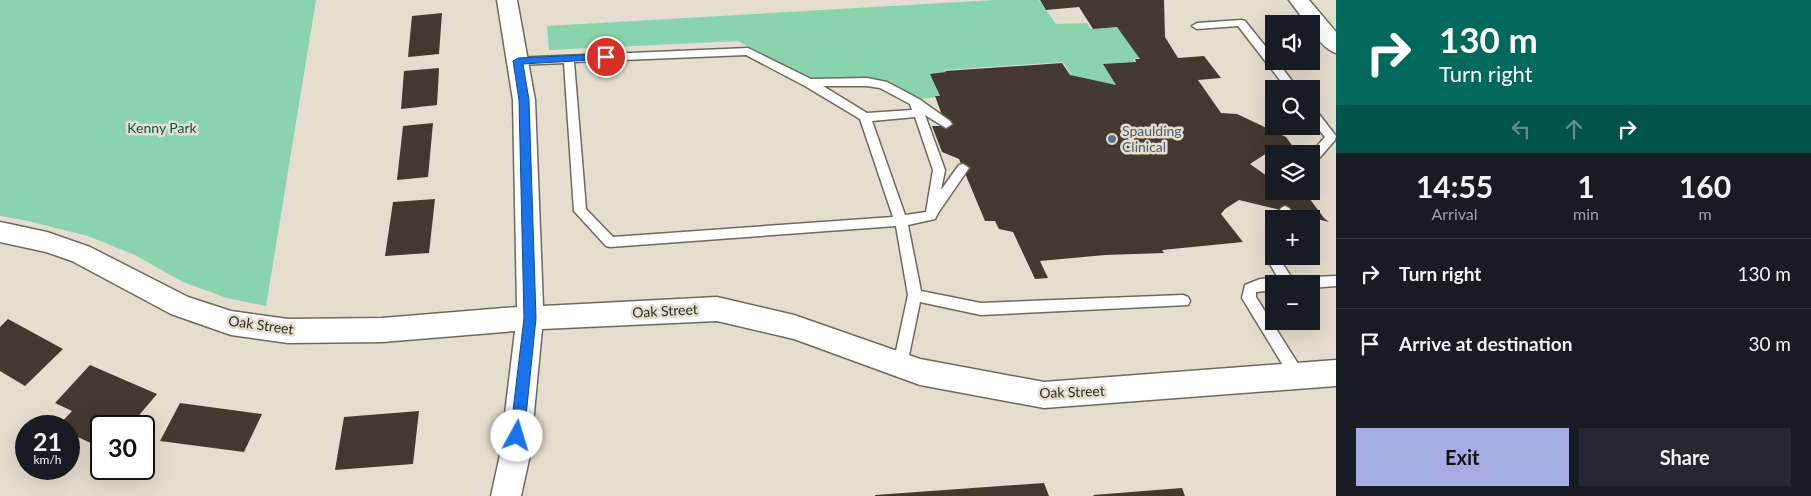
<!DOCTYPE html>
<html lang="en">
<head>
<meta charset="utf-8">
<style>
	body { margin:0; font-family:Lato,sans-serif; background:#242831; color:#f1f3f6; height:100vh; display:flex; flex-direction:column; font-size:19px; white-space:nowrap }
	* { box-sizing:border-box; margin:0 }
	p { font-size:16px; color:#9ea1a6 }
	.icon { flex:none; width:28px; height:28px; fill:none; stroke:currentColor; stroke-width:2; stroke-linecap:round; stroke-linejoin:round }
	.map { position:relative; flex:1; overflow:hidden }
	.panel { display:flex; flex-direction:column; background:#171b24; width:475px }
	.panel>* { flex:none }
	.banner { background:#00695c; color:#fff; overflow:hidden }
	.buttons { position:absolute; left:1265px; top:15px; display:grid; gap:10px }
	.buttons a { display:grid; place-items:center; width:55px; height:55px; border-radius:0px; background:#171b24; box-shadow:0 5px 20px #0002; font-size:25px }
	.speed { position:absolute; left:15px; top:415px; display:flex; gap:10px; font-size:25px; font-weight:700; text-align:center }
	.speed>* { display:grid; place-content:center; width:65px; height:65px; border-radius:50%; background:#171b24; box-shadow:0 5px 20px #0002; line-height:1 }
	.speed small { font-size:12px; font-weight:400 }
	.speed .limit { border:2px solid #111; border-radius:8px; background:#fff; color:#111 }
	.pin { position:absolute; display:grid; place-items:center; width:42px; height:42px; color:#fff; margin:-21px; border:2px solid #fff; border-radius:50%; box-shadow:0 1px 5px #0007 }
	.me { position:absolute; width:55px; margin:-28px; rotate:6deg; stroke-linejoin:round; filter:drop-shadow(0 0 4px #0008) }
	.turn { display:flex; align-items:center; gap:18px; height:105px; padding:0 20px; font-size:22px }
	.turn .icon { width:65px; height:65px; stroke-width:2.5 }
	.turn b { display:block; font-size:35px; line-height:42px }
	.lanes { display:flex; align-items:center; height:48px; padding:0 20px; background:#0003; justify-content:center; gap:25px; direction:ltr }
	.lanes .off { opacity:.35 }
	.eta { display:flex; justify-content:space-evenly; align-items:center; height:85px; text-align:center }
	.eta b { font-size:30px; font-weight:700; line-height:35px }
	.primary-button { display:flex; gap:10px; margin-top:auto; padding:10px 20px }
	.primary-button a { flex:1; height:58px; border-radius:0px; background:#a4ace2; color:#111; font-size:20px; font-weight:700; line-height:58px; text-align:center }
	.primary-button a+a { background:#242831; color:#f1f3f6 }
	ul { padding:0; list-style:none }
	li { display:flex; align-items:center; gap:15px; height:70px; padding:0 20px; border-top:1px solid #363941 }
	li div { flex:1 }
	li b { display:block; font-size:19px }
	li em { font-style:normal }
	main { display:flex; flex:1; min-height:0 }
	.map>svg:first-child { display:block }
	.green { fill:#89d3ad }
	.building { fill:#44392f }
	.lines { fill:none; stroke-linecap:round; stroke-linejoin:round }
	.lane-casing { stroke:#6f695b; stroke-width:3 }
	.street-casing { stroke:#6f695b; stroke-width:3 }
	.lane { fill:#fff; fill-rule:evenodd }
	.street { fill:#fff; fill-rule:evenodd }
	.route { fill:#1a73e8; stroke:#114b97 }
	.service-dot { fill:#5c6f8a; stroke:#e5dece; stroke-width:2 }
	.labels { text-anchor:middle; stroke-width:5; stroke-linejoin:round; paint-order:stroke }
	.park-label { font-size:14px; fill:#025d3d; stroke:#e5dece }
	.service-label { font-size:14px; fill:#4e5e75; stroke:#e5dece; text-anchor:start }
	.street-label { font-size:14px; fill:#2f2c26; stroke:#e5dece }
</style>
</head>
<body>
<main>
<div class="map">
<svg width="1336" height="496" viewBox="0 0 1336 496">
	<rect width="100%" height="100%" fill="#e5dece"/>
	<!-- green -->
	<path class="green" d="M0,0H316L266,306L227,298L183,282L135,255L88,236L24,220L0,216Z
		M995,0H1039L1056,24L1087,23L1091,29L1119,27L1139,58L1133,59L1137,65L1117,84L1078,87L1063,62L944,70L954,95L920,99L881,80H810L738,41L549,50L547,26Z"/>
	<!-- building -->
	<path class="building" d="M1040,0H1164L1165,37L1178,58L1204,56L1221,78L1198,80L1221,113L1237,114L1286,137L1294,148L1273,149L1250,164L1274,181V191H1294L1309,198L1324,218L1329,222L1313,218H1301L1289,212L1239,200L1225,209L1221,214L1243,242L1162,250L1164,253L1105,255L1040,261L1048,278L1035,279L1013,232L999,229L995,221H985L959,159L942,152L932,126H946L935,96H940L930,74L946,72L945,71L1062,63L1070,75L1116,85L1103,64L1136,62L1135,59H1140L1117,27L1093,29L1079,7L1046,10Z
		M442,13L439,54L408,57L412,16Z
		M439,68L437,105L401,109L404,71Z
		M433,123L428,177L397,180L403,126Z
		M435,199L429,253L385,256L393,202Z
		M8,319L63,349L25,386L0,371V327Z
		M90,365L157,394L130,426H115L110,424L108,426H101V434L93,444L69,433V426H58L72,411L55,403Z
		M180,403L262,414L244,452L160,441Z
		M419,411L413,464L335,470L344,417Z
		M1044,483L1049,496H875V495Z
		M1182,488L1185,496H1094L1093,495Z"/>
	<g class="lines">
		<!-- lane casing -->
		<g class="lane-casing">
			<path id="lane" d="M1241,20L1245,21L1274,57V61H1277L1298,89H1287L1238,26L1197,29L1192,26L1197,23Z
				M748,48L811,79L867,78L887,82L919,99L950,121L952,124L946,128L925,115L945,170L941,190L959,165L963,164L969,168L938,213L935,219L908,225L921,291L981,303L1183,295L1188,297L1190,301L1188,305L981,315L920,302L907,365L905,369L900,371L895,369L893,365L908,295L896,226L610,247L606,246L574,211L564,63L517,65L513,64L512,61L513,58ZM746,55L805,86L860,119L893,217L613,237L586,209L574,62ZM823,86H867L880,88L910,104L912,110L867,113ZM915,117L933,170L926,212L905,215L872,121Z
				M1311,108L1315,109L1336,136L1335,140L1315,163L1311,164V154H1310L1325,137L1311,120Z
				M1285,206L1289,208L1291,211L1287,219H1275L1281,208Z
				M1274,231V244L1270,243L1268,239L1270,232Z
				M1274,251V256H1281L1282,263L1292,278L1336,276V286L1311,288V284H1274V290L1256,292V297L1302,370L1304,375L1302,380L1297,381L1292,380L1242,298L1245,285L1260,279L1278,278L1270,264L1269,256Z"/>
		</g>
		<!-- street casing -->
		<g class="street-casing">
			<path id="street" d="M497,0H517L535,100L543,306L717,297L794,315L920,359L1044,382L1336,360V386L1044,408L920,385L794,339L717,321L542,329L530,455L521,496H491L500,455L515,331L382,342L288,343L231,335L171,314L72,261L46,252L0,242V222L47,232L90,247L188,297L231,311L288,319L382,318L517,307L513,100Z
				M1289,0H1309L1336,32V53C1326,50 1311,34 1311,24H1307Z"/>
		</g>
		<!-- lane -->
		<use href="#lane" class="lane"/>
		<!-- street -->
		<use href="#street" class="street"/>
	</g>
	<!-- route -->
	<path class="route" d="M606,54L609,55V59L523,64L529,100L536,318L524,436L522,440L517,442L512,440L510,436L524,318L519,100L513,61L518,58Z"/>
	<!-- markers -->
	<circle class="service-dot" cx="1112" cy="139" r="5"/>
	<g class="labels">
		<!-- park labels -->
		<g class="park-label">
			<text x="162" y="133">Kenny Park</text>
		</g>
		<!-- service labels -->
		<g class="service-label">
			<text x="1122" y="136">Spaulding<tspan x="1122" dy="16">Clinical</tspan></text>
		</g>
		<!-- street labels -->
		<g class="street-label">
			<text transform="translate(665 311) rotate(-3)" y="5">Oak Street</text>
			<text transform="translate(261 325) rotate(8)" y="5">Oak Street</text>
			<text transform="translate(1072 392) rotate(-2)" y="5">Oak Street</text>
		</g>
	</g>
</svg>
<div class="buttons">
<a><svg class="icon" aria-label="sound" viewBox="0 0 24 24"><path d="M4 9h4l5-4v14l-5-4H4zM17 9q2 3 0 6"/></svg></a>
<a><svg class="icon" aria-label="search" viewBox="0 0 24 24"><circle cx="10" cy="10" r="6"/><path d="M15 15l6 6"/></svg></a>
<a><svg class="icon" aria-label="layers" viewBox="0 0 24 24"><path d="M12 4l9 5-9 5-9-5zM3 14l9 5 9-5"/></svg></a>
<a>+</a>
<a>−</a>
</div>
<div class="speed"><div>21<small>km/h</small></div><div class="limit">30</div></div>
<div class="pin" style="left:606px;top:57px;background:#d93025"><svg class="icon" aria-label="arrive" viewBox="0 0 24 24"><path d="M6 21V4h12l-3 4 3 4H6"/></svg></div>
<svg class="me" style="left:517px;top:436px" viewBox="-20 -20 40 40"><circle r="19" fill="#fff"/><path d="M0-13L10 11 0 6-10 11z" fill="#1a73e8"/></svg>
</div>
<section class="panel">
<div class="banner">
<div class="turn"><svg class="icon" aria-label="right" viewBox="0 0 24 24"><path d="M7 20v-9h11M14 6l5 5-5 5"/></svg><div><b>130 m</b>Turn right</div></div>
<div class="lanes"><svg class="icon off" aria-label="left" viewBox="0 0 24 24"><path d="M17 20v-9H6M10 6l-5 5 5 5"/></svg><svg class="icon off" aria-label="ahead" viewBox="0 0 24 24"><path d="M12 20V5M6 11l6-6 6 6"/></svg><svg class="icon" aria-label="right" viewBox="0 0 24 24"><path d="M7 20v-9h11M14 6l5 5-5 5"/></svg></div>
</div>
<div class="eta">
<div><b>14:55</b><p>Arrival</p></div>
<div><b>1</b><p>min</p></div>
<div><b>160</b><p>m</p></div>
</div>
<ul>
<li><svg class="icon" aria-label="right" viewBox="0 0 24 24"><path d="M7 20v-9h11M14 6l5 5-5 5"/></svg><div><b>Turn right</b></div><em>130 m</em></li>
<li><svg class="icon" aria-label="arrive" viewBox="0 0 24 24"><path d="M6 21V4h12l-3 4 3 4H6"/></svg><div><b>Arrive at destination</b></div><em>30 m</em></li>
</ul>
<div class="primary-button"><a>Exit</a><a>Share</a></div>
</section>
</main>
</body>
</html>
